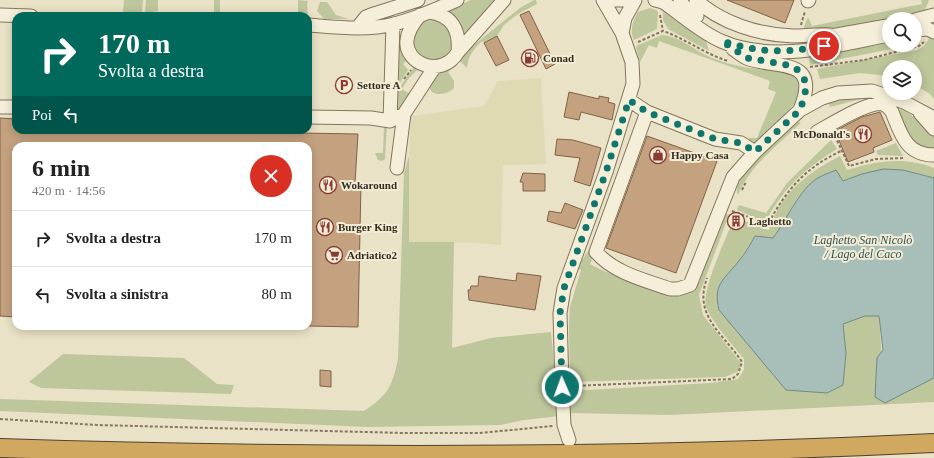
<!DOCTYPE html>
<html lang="it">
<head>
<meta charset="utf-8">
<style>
	body { margin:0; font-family:Georgia,serif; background:#f2f2f2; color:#222; height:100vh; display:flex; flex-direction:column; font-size:15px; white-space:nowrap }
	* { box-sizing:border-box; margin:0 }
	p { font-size:13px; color:#767676 }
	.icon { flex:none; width:22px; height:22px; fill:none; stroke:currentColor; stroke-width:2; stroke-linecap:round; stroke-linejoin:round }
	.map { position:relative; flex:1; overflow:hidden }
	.drawer { position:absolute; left:12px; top:142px; width:300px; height:188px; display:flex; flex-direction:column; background:#fff; border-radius:12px; box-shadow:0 2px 10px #0003 }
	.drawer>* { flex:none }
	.guide { position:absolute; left:12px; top:12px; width:300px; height:122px; border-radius:12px; box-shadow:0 2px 10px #0003; background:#00695c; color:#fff; overflow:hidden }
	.fabs { position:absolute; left:882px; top:12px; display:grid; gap:8px }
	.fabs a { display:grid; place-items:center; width:40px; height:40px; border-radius:50%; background:#fff; box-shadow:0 2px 10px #0003; font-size:20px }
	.pin { position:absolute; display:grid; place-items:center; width:34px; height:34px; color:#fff; margin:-17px; border:2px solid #fff; border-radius:50%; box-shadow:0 1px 4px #0007 }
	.me { position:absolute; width:44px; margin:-22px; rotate:358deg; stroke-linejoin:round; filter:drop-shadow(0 0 3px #0008) }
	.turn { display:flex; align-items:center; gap:14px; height:84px; padding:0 20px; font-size:18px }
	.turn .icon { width:52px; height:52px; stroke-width:2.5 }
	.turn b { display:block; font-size:28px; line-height:34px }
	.then { display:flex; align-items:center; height:38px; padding:0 20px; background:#0003; gap:8px; font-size:15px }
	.round { display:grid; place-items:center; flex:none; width:42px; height:42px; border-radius:21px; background:#f2f2f2 }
	.head { display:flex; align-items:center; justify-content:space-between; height:68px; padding:0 20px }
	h1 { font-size:24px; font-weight:700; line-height:30px }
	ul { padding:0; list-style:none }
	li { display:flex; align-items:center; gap:12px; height:56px; padding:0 20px; border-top:1px solid #e0e0e0 }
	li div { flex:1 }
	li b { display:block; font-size:15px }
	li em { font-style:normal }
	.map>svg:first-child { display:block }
	.farmland { fill:#dedbb4 }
	.green { fill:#bec69b }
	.water { fill:#a7beb9; stroke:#6f8b86 }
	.building { fill:#c4a280; stroke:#806246 }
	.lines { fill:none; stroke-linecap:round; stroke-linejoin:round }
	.minor-casing { stroke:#83755e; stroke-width:15 }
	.highway-casing { stroke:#514331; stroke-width:20 }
	.path { stroke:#83755e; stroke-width:2; stroke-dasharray:3 2; stroke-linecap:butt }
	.minor { stroke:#f5efd9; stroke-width:13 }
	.highway { stroke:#d0a860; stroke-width:18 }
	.route { stroke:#0f766e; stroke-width:7; stroke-dasharray:0 12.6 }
	.labels { text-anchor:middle; stroke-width:4; stroke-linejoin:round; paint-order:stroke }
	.poi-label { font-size:11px; font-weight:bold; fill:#352c20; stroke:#f2ecd5; text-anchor:start }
	.water-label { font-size:12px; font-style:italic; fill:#315253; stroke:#f2ecd5 }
</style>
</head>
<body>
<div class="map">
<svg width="934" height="458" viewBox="0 0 934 458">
	<rect width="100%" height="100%" fill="#e9e2c6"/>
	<!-- farmland -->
	<path class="farmland" d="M541,78L546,164L503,165L501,245L478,243L409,242V162L411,116L484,106L498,81Z"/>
	<!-- green -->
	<path class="green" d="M124,0H143L142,12H123Z
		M146,0H158V11L145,13Z
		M214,0H220V15H214Z
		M298,0L308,1L307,5L308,16H298Z
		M471,0H496L464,36L446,12Z
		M534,0H536L537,4L518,14L504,25L497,36L484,43L482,41C473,50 468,56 467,68L460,61L448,72L454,81V88C443,99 421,94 433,78L520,8Z
		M685,0H692L774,39C739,36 710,26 685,0Z
		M921,0H929L923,15L903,19H889V22L854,28L803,30L808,17L812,26L922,4Z
		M320,2H327L336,15L349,19H324L317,11Z
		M650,8L658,11L657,29L634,40C629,30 633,21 638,12Z
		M663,12L706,41L709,51L668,29L663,20Z
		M413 40a20 20 0 1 1 40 0a20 20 0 1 1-40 0Z
		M662,35C682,37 695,51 712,58C738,68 764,71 791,72C799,81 801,87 799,99L761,139L754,142L749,141V138H757L776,92L768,89L770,81L659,41L657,48L649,45L640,62L636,46Z
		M930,37L934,39V99L930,94L915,85V67H889V76L860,73L820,79L817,69L917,50L924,46Z
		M399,39L408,59L403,64L408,70L398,86H395Z
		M889,42V45H912L810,65L809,57Z
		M415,66L418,69L409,78L402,89L410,94L398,112L395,111L396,88H399Z
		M863,97L877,99H861L830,107L828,102Z
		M894,106C910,112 922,122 934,135V150L912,145Z
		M798,122L801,123C779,144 750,165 738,195C735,189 738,183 741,177C747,167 788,126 798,122Z
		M387,125L385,159L382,161L378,160L375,153H383L384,126Z
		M831,140L837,149C803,170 785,187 765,222L737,210L739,205L766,213L787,183Z
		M896,143L903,156L878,155L876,151Z
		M409,156V242H454L452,348L491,338L551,332L559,416L524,420L500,425L366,427L0,411V399L364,411C388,395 392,387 398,359L404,173Z
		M840,156L847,170C876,161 905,156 934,168V178L903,170L883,169L803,192L797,199L783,224L773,238V244L753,241L739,262L721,282L844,335L843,323L865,316H879L885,402L934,378V402L670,415L569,413L570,391L710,383L738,379L744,370V359C733,345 713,324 706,307C701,292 725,240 732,223L737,225L739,219L769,230C781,193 807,173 840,156Z
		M724,213L729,215L699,295L703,315L740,362L741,366L737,372L725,377L570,382L569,326L570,307L581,270L577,268L592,245V260L590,264L604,271L667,295H683L699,282Z
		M63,354L184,358L217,384L234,385L231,394L41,388L29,382Z"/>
	<!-- water -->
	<path class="water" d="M883,169L903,170L934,178V378L885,403L875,397L877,358L883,350L879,316H865L843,324L846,353L843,385L827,393L786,390L719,310C713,284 723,281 738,262C745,254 750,245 755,236L773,238C786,221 800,188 818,178C824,174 830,173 836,170L843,181L862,174Z"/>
	<!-- building -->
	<path class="building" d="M727,0H794L785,23Z
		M529,11L555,64L546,69L520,15Z
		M497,36L509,60L496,66L484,43Z
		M569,92L599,99V96L609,98L608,102L615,104L612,120L581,112L579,120L564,117Z
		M880,112L892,140L873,148L874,152L848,162L835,131L862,117Z
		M0,118L16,119V130H300V133L358,134L355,183H361L358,327L308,326V146H16V317L0,316Z
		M647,136L717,161L676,273L606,248Z
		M557,139L573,140L601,148L590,186L574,181L580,158L555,155Z
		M523,173L545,174V191H523V182H520Z
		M565,203L583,210L575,229L547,221L549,211L561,213Z
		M517,273L541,276L535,310L469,300L468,290H470L471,286H478L479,276L516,281Z
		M320,370L331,371V387L320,386Z"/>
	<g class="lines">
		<!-- minor casing -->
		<g class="minor-casing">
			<path id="minor" d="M614,0H633
				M655,0L663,2C682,15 700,32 721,41C772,64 837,45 889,35
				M680,0L684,6L697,16
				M696,0C721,23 759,35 793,36C805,36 817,34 830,35
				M808,1L809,0
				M429,12C452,15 460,30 458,52
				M0,15L31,16
				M420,15C414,22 408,30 407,40C404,64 442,79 458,52L504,0
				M915,20L934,15
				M393,24L390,121L404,114L434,68
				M308,25C335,27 367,31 394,24C415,19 437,9 457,0
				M358,27L366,17L371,15L418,0
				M915,30L928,29L934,32
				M622,33L625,18L635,0
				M820,38L887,26
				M733,49C738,52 743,57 749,59C781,69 821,58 800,110
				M629,100L647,112L715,139L741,143L755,152
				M0,107H16
				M647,112L596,252C614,273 645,280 670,289H678L690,285L733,177L755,152L800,110L822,98L838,93L872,91L904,102L934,118
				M920,113L934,129
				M308,117L371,118L390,121
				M817,132C830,125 868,101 882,104C887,105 889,108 892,112C901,134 906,155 934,155
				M397,168L404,114
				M569,440L564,425L562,387L560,313L564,288L606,172L633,84L632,62L622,33L603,0"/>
		</g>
		<!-- highway casing -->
		<g class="highway-casing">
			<path id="highway" d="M0,448C311,458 623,458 934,443"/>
		</g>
		<!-- path -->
		<path class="path" d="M660,15L663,31
			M801,25L805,11
			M638,42L663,31C686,39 705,54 728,61
			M810,67L864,60L919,46L924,42
			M404,79L411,70
			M835,136L849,166L876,159L904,158
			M742,190L746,182
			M732,211L768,224C787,189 805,168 841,151
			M573,386L732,379L738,374L742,362C723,333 693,316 707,278
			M0,419L97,425L404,433H480L553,426"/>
		<!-- minor -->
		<use href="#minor" class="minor"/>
		<!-- highway -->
		<use href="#highway" class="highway"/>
	</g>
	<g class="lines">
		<!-- route -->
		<path class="route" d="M562,387L560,313L564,288L606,172L629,100L647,112L715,139L741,143L755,152L800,110L805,95L806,82L796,68L783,64L747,58L722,41C759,53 786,53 824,46"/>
	</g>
	<!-- icons -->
	<defs>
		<g id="fuel-ring" transform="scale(0.9)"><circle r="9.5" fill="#f2ecd5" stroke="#8c3b34" stroke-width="1.5"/><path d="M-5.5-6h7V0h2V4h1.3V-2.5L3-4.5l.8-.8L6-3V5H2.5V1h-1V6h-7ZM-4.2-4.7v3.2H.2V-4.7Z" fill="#8c3b34"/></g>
		<g id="parking-ring" transform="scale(0.9)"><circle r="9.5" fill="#f2ecd5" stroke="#8c3b34" stroke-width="1.5"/><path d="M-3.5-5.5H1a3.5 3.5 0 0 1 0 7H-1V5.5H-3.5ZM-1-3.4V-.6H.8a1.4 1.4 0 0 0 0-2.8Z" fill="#8c3b34"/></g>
		<g id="restaurant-ring" transform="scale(0.9)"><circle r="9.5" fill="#f2ecd5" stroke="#8c3b34" stroke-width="1.5"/><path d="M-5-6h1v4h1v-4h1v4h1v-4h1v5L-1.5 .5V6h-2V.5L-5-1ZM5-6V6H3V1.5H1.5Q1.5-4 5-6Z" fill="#8c3b34"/></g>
		<g id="shop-ring" transform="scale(0.9)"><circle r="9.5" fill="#f2ecd5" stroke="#8c3b34" stroke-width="1.5"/><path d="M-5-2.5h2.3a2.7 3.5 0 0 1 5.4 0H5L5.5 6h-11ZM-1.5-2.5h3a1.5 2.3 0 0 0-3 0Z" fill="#8c3b34"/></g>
		<g id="building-ring" transform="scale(0.9)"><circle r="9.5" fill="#f2ecd5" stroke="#8c3b34" stroke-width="1.5"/><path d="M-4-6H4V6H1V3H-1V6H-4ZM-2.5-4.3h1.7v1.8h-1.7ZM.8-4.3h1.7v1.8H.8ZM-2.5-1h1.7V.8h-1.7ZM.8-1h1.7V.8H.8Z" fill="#8c3b34"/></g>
		<g id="supermarket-ring" transform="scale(0.9)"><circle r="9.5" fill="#f2ecd5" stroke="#8c3b34" stroke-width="1.5"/><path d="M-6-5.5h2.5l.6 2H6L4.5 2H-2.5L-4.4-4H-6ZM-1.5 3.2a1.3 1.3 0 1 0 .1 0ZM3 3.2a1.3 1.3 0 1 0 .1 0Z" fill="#8c3b34"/></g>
	</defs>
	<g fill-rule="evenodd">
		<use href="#fuel-ring" x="530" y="58"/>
		<use href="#parking-ring" x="344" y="85"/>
		<use href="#restaurant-ring" x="863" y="134"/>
		<use href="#shop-ring" x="658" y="155"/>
		<use href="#restaurant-ring" x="328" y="185"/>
		<use href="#building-ring" x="736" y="221"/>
		<use href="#restaurant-ring" x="325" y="227"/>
		<use href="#supermarket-ring" x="334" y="255"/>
	</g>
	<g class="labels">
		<!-- poi labels -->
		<g class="poi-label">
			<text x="543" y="62">Conad</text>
			<text x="357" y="89">Settore A</text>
			<text x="850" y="138" text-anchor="end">McDonald's</text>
			<text x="671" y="159">Happy Casa</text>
			<text x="341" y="189">Wokaround</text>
			<text x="749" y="225">Laghetto</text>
			<text x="338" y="231">Burger King</text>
			<text x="347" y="259">Adriatico2</text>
		</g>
		<!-- water labels -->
		<g class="water-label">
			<text x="863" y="244">Laghetto San Nicolò<tspan x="863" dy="14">/ Lago del Caco</tspan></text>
		</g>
	</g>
</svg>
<div class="fabs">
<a><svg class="icon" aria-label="search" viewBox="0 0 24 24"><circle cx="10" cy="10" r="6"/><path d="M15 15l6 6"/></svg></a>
<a><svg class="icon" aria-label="layers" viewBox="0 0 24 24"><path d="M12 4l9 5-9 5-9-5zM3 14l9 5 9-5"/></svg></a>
</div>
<div class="pin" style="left:824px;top:46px;background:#d93025"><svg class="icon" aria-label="arrive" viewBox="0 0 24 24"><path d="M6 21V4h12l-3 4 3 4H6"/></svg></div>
<svg class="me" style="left:562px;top:387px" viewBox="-20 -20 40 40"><circle r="17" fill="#0f766e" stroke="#fff" stroke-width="3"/><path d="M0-11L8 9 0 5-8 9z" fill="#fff"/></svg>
<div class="guide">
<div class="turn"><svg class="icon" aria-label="right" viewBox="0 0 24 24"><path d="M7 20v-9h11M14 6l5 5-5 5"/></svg><div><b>170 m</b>Svolta a destra</div></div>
<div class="then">Poi<svg class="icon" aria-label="left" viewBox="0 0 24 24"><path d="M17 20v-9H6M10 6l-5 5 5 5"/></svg></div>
</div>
<section class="drawer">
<div class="head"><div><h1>6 min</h1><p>420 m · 14:56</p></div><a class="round" style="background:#d93025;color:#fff"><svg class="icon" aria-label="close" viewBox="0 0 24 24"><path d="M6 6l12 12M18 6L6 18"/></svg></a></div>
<ul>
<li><svg class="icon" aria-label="right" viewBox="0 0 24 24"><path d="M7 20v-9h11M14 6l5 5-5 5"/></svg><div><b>Svolta a destra</b></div><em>170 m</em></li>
<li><svg class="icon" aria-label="left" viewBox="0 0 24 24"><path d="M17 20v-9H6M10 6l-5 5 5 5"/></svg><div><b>Svolta a sinistra</b></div><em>80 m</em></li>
</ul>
</section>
</div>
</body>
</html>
